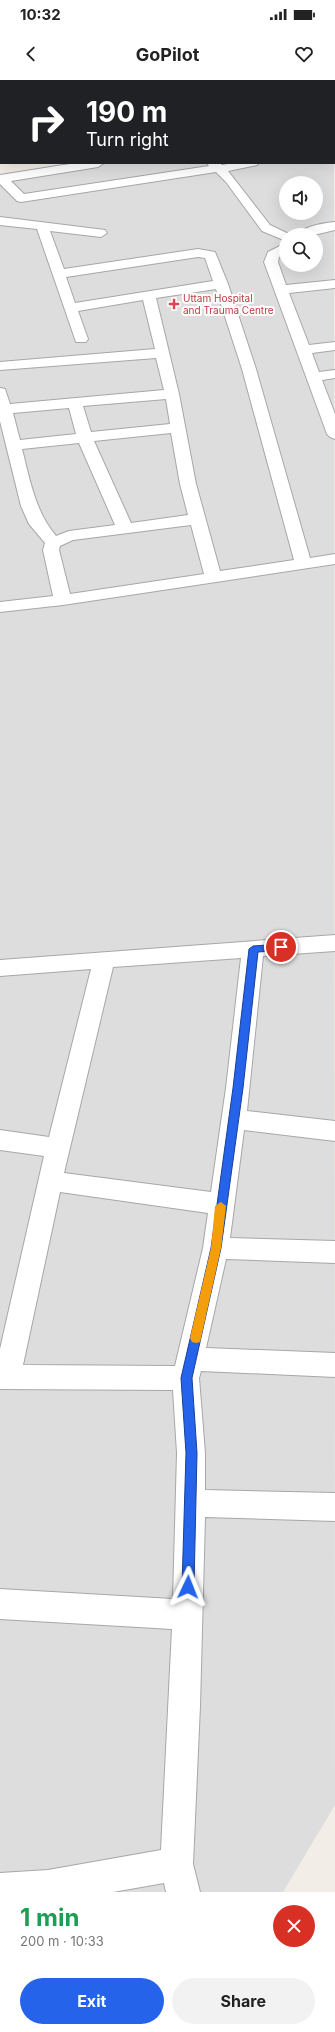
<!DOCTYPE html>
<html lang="en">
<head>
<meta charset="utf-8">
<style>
	body { margin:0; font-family:Inter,sans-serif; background:#f2f2f2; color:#222; height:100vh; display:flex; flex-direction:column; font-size:15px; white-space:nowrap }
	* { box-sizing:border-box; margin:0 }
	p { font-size:13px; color:#767676 }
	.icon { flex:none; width:22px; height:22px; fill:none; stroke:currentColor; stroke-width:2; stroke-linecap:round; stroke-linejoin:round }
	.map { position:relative; height:1812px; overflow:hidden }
	.details { display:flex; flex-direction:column; background:#fff; flex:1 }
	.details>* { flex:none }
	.hud { position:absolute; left:0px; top:0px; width:335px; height:84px; box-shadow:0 4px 16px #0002; background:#202124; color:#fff; overflow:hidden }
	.tools { position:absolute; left:279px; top:96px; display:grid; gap:8px }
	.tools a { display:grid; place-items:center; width:44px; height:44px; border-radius:50%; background:#fff; box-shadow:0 4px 16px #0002; font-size:20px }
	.pin { position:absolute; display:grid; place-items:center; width:34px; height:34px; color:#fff; margin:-17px; border:2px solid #fff; border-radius:50%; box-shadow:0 1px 4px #0007 }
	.me { position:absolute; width:44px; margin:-22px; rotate:2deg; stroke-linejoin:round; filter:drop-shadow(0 0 3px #0008) }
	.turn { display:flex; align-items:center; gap:14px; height:84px; padding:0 20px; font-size:18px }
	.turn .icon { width:52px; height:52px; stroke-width:2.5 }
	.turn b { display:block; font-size:28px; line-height:34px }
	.round { display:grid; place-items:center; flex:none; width:42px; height:42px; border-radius:21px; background:#f2f2f2 }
	.headline { display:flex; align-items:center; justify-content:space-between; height:68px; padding:0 20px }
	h1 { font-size:24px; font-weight:700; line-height:30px; color:#1e9e55 }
	.primary-button { display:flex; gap:8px; margin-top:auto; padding:8px 20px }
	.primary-button a { flex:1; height:46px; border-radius:24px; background:#2563eb; color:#fff; font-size:16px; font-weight:700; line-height:46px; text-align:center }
	.primary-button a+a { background:#f2f2f2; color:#222 }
	.status { display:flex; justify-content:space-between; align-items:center; height:28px; padding:0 20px; background:#fff; direction:ltr }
	.status svg { height:11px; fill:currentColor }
	header { display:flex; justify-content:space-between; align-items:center; height:52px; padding:0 20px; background:#fff; font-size:18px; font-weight:700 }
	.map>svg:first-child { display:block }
	.residential { fill:#dedddd; fill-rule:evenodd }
	.industrial { fill:#ebd7e9 }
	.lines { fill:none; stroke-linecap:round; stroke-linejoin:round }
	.minor-casing { stroke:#a7a7a7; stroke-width:2 }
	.highway-casing { stroke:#ec1673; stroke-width:2 }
	.minor { fill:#fff; fill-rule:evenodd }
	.highway { fill:#f087a4; fill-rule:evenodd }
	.shaded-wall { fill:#8d8581 }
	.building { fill:#cabeb8; stroke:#8d8581 }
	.route { fill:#2563eb; stroke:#184099 }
	.slow { fill:#f59e0b }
	.health-dot { fill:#e0444e; stroke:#fff; stroke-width:1.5 }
	.labels { text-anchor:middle; stroke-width:4; stroke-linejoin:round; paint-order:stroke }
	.far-health-label { font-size:10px; fill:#be3a42; stroke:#fff; text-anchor:start }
</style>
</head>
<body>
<div class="status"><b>10:32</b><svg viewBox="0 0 49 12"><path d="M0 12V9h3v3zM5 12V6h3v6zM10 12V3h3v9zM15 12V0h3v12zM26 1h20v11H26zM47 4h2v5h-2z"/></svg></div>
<header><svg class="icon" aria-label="back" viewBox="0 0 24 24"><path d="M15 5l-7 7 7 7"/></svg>GoPilot<svg class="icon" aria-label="heart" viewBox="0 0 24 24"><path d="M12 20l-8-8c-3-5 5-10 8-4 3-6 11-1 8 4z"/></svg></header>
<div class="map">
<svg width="335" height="1812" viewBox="0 0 335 1812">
	<rect width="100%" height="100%" fill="#f2ede6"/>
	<!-- residential -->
	<path class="residential" d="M334,46L335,1725L283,1812H0V101L111,83H334ZM286,103H316V133H286ZM286,155H316V185H286Z"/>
	<!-- industrial -->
	<path class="industrial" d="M0,0H335V4L334,1H1L0,56Z"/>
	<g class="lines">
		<!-- minor casing -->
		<g class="minor-casing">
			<path id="minor" d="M334,41H335V47H334Z
				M334,66H335V72H334Z
				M76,83H104L98,87L11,101L24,114L209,86L207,83H220L222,85L233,83H259L257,85L228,91L270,145L291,155H286V161L262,151L226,102L216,92L21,122L17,121L0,104V95Z
				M0,137L105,150L107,153L101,157L50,151L64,189L198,169L215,172L228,204L256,289L310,478L335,474V484L63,525L0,532V522L53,516L43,470L45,463L29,444L21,426L0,341V308L5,309L10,324L164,310L156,278L0,290V282L155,269L143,220L78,231L88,259L86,262H76L37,149L0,145ZM198,177L205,178L213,201L75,223L66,197ZM216,209L242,289L294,480L220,491L196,404L179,314L156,218ZM166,319L170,344L91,352L83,326ZM69,328L76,354L20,360L13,333ZM171,353L180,404L188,435L131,443L94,361ZM79,363L115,445L69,451L56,456C35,431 30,400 22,369ZM191,445L204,494L70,514L59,470L60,466L73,460Z
				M335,142V150L314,155H297C304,146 324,143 335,142Z
				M286,163V173L279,177L278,182L286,205L335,200V208L289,213L309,265L335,262V270L312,273L319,292L335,290V298L322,300L335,334V359L330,357L327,354L264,182L268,172Z
				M335,855V871L263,876L247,1031L335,1041V1061L244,1050L230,1158L335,1161V1183L226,1179L206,1268L335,1273V1297L201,1291L199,1298L205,1373V1410L335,1413V1441L205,1437L200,1626L193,1784L200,1812H166L164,1803L113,1812H0V1793L48,1790L161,1770L172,1549L0,1539V1509L173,1519L177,1373L173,1310L0,1309V1269L44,1076L0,1070V1050L49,1057L91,889L0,896V880ZM241,878L226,1008L211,1112L64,1093L113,887ZM60,1112L208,1133L203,1168L175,1286L23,1285Z"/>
		</g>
		<!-- highway casing -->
		<g class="highway-casing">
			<path id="highway" d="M334,15H335V21H334Z
				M0,65H1V71H0Z"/>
		</g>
		<!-- minor -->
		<use href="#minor" class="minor"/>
		<!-- highway -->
		<use href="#highway" class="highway"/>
	</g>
	<!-- shaded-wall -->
	<path class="shaded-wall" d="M0,39H1V49H0Z"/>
	<!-- building -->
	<path class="building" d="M0,0H49L50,1H1V39H0Z"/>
	<!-- route -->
	<path class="route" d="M281,864L284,865V870L258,872L243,1008L221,1168L192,1298L197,1373L194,1507L192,1511L188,1513L183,1511L182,1507L186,1373L181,1298L211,1168L233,1008L249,869L253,866Z"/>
	<!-- slow -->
	<path class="slow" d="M221,1122L226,1126L221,1168L201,1258L200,1262L196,1263L192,1262L190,1258L211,1168L215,1126Z"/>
	<!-- markers -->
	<path class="health-dot" d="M172 218h4v4h4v4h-4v4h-4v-4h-4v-4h4z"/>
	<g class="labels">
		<!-- far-health labels -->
		<g class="far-health-label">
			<text x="183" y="222">Uttam Hospital<tspan x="183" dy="12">and Trauma Centre</tspan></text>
		</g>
	</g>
</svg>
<div class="tools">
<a><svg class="icon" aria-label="sound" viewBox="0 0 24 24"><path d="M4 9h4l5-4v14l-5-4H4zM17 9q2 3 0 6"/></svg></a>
<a><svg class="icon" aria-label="search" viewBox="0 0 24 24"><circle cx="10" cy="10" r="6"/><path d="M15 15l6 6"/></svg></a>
</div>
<div class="pin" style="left:281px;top:867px;background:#d93025"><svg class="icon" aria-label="arrive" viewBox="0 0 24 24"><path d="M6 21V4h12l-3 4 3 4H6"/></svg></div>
<svg class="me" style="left:188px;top:1507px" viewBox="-20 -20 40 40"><path d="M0-17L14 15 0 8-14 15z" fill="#2563eb" stroke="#fff" stroke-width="4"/></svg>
<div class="hud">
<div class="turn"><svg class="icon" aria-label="right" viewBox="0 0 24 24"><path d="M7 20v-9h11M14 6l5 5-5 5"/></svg><div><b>190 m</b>Turn right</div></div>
</div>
</div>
<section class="details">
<div class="headline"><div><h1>1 min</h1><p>200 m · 10:33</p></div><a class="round" style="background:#d93025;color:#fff"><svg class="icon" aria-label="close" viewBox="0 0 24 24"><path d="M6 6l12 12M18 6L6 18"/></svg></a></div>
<div class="primary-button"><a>Exit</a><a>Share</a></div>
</section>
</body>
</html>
